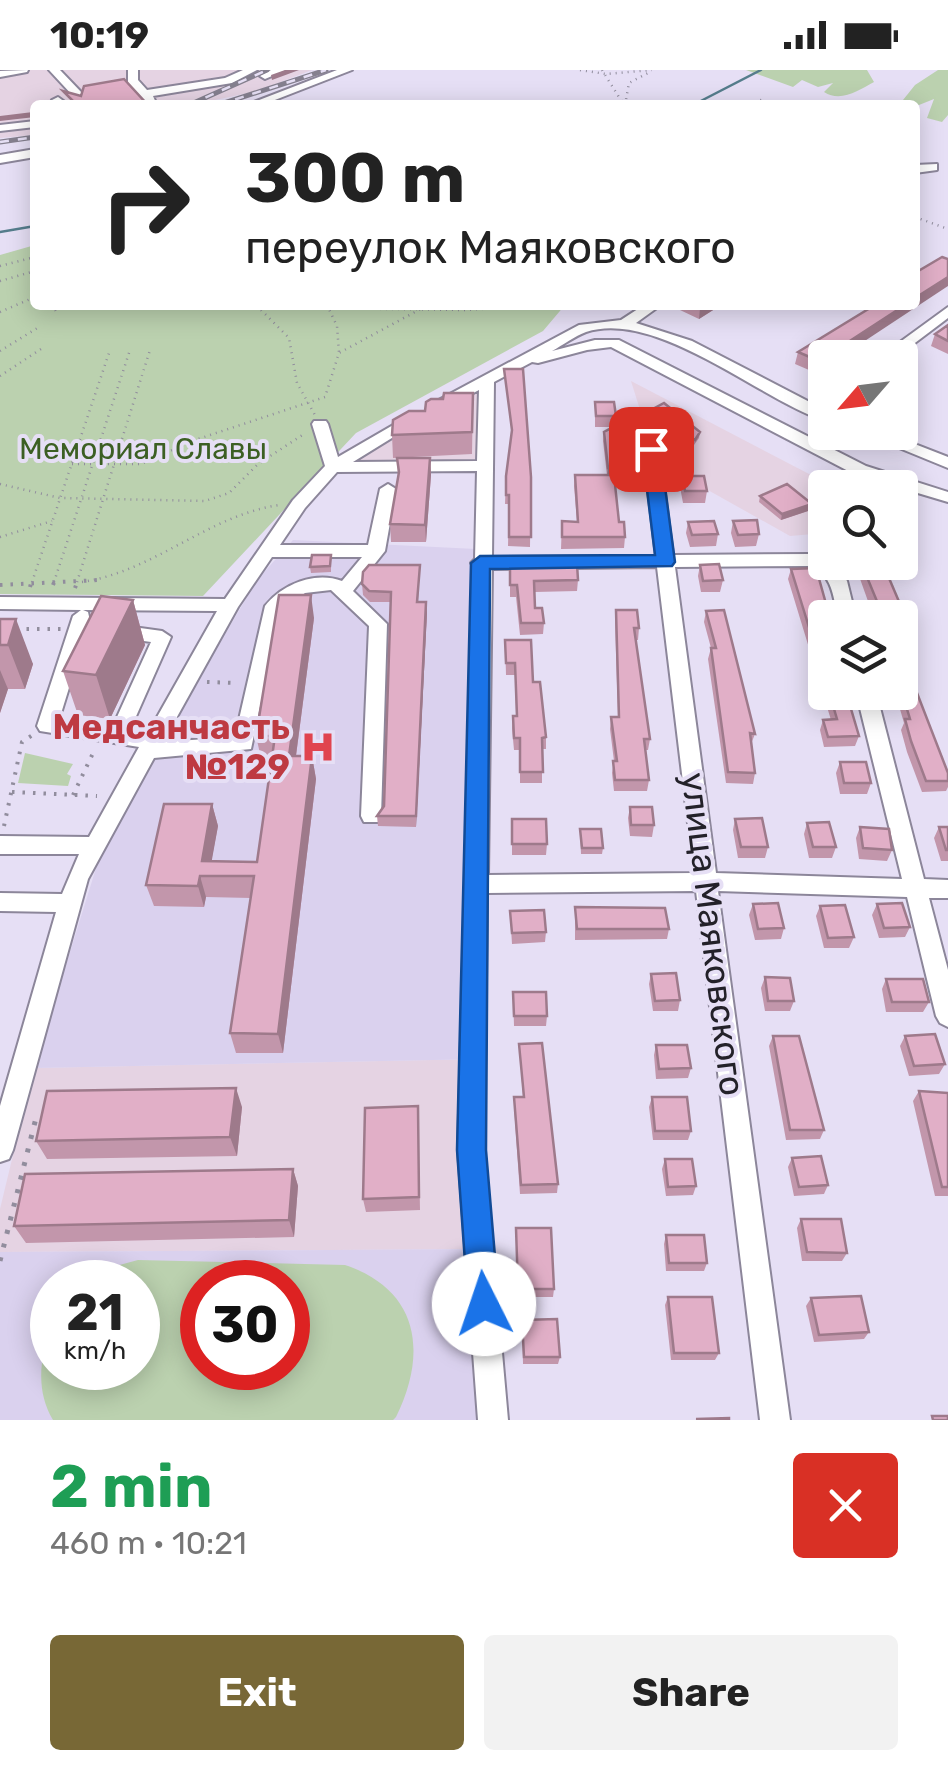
<!DOCTYPE html>
<html lang="en">
<head>
<meta charset="utf-8">
<style>
	body { margin:0; font-family:Rubik,sans-serif; background:#f2f2f2; color:#222; height:100vh; display:flex; flex-direction:column; font-size:38px; white-space:nowrap }
	* { box-sizing:border-box; margin:0 }
	p { font-size:32px; color:#767676 }
	.icon { flex:none; width:55px; height:55px; fill:none; stroke:currentColor; stroke-width:2; stroke-linecap:round; stroke-linejoin:round }
	.map { position:relative; height:1350px; overflow:hidden }
	.panel { display:flex; flex-direction:column; background:#fff; flex:1 }
	.panel>* { flex:none }
	.guide { position:absolute; left:30px; top:30px; width:890px; height:210px; border-radius:10px; box-shadow:0 5px 25px #0003; background:#fff; color:#222; overflow:hidden }
	.needle { width:65px; rotate:242deg }
	.buttons { position:absolute; left:808px; top:270px; display:grid; gap:20px }
	.buttons a { display:grid; place-items:center; width:110px; height:110px; border-radius:10px; background:#fff; box-shadow:0 5px 25px #0003; font-size:50px }
	.speed { position:absolute; left:30px; top:1190px; display:flex; gap:20px; font-size:50px; font-weight:700; text-align:center }
	.speed>* { display:grid; place-content:center; width:130px; height:130px; border-radius:50%; background:#fff; box-shadow:0 5px 25px #0003; line-height:1 }
	.speed small { font-size:25px; font-weight:400 }
	.speed .limit { border:15px solid #d22; background:#fff; color:#111 }
	.pin { position:absolute; display:grid; place-items:center; width:85px; height:85px; color:#fff; margin:-42px; border-radius:20px; box-shadow:0 5px 15px #0006 }
	.me { position:absolute; width:110px; margin:-55px; rotate:356deg; stroke-linejoin:round; filter:drop-shadow(0 0 8px #0008) }
	.turn { display:flex; align-items:center; gap:35px; height:210px; padding:0 50px; font-size:45px }
	.turn .icon { width:130px; height:130px; stroke-width:2.5 }
	.turn b { display:block; font-size:70px; line-height:85px }
	.round { display:grid; place-items:center; flex:none; width:105px; height:105px; border-radius:10px; background:#f2f2f2 }
	.headline { display:flex; align-items:center; justify-content:space-between; height:170px; padding:0 50px }
	h1 { font-size:60px; font-weight:700; line-height:75px; color:#1e9e55 }
	.button { display:flex; gap:20px; margin-top:auto; padding:20px 50px }
	.button a { flex:1; height:115px; border-radius:10px; background:#786836; color:#fff; font-size:40px; font-weight:700; line-height:115px; text-align:center }
	.button a+a { background:#f2f2f2; color:#222 }
	.status { display:flex; justify-content:space-between; align-items:center; height:70px; padding:0 50px; background:#fff; direction:ltr }
	.status svg { height:28px; fill:currentColor }
	.map>svg:first-child { display:block }
	.industrial { fill:#e5d3e3 }
	.built { fill:#dad1ee; fill-rule:evenodd }
	.green { fill:#bbd1af; fill-rule:evenodd }
	.lines { fill:none; stroke-linecap:round; stroke-linejoin:round }
	.stream { stroke:#557d8c; stroke-width:2.5 }
	.minor-casing { stroke:#8c869a; stroke-width:4 }
	.path-far2 { stroke:#918d9d; stroke-width:2.5; stroke-dasharray:1 5; stroke-linecap:butt }
	.path-far1 { stroke:#918d9d; stroke-width:4; stroke-dasharray:2.5 8; stroke-linecap:butt }
	.path { stroke:#918d9d; stroke-width:5; stroke-dasharray:4 10; stroke-linecap:butt }
	.minor { fill:#fff; fill-rule:evenodd }
	.rail-casing { stroke:#85808f; stroke-width:5 }
	.rail { stroke:#e6dff5; stroke-width:2.5; stroke-dasharray:9; stroke-linecap:butt }
	.wall { fill:#c296ab }
	.shaded-wall { fill:#9e7a8b }
	.building { fill:#e1afc7; stroke:#9e7a8b; stroke-width:2.5 }
	.route { fill:#1a73e8; stroke:#114b97; stroke-width:2.5 }
	.labels { text-anchor:middle; stroke-width:8; stroke-linejoin:round; paint-order:stroke }
	.far-park-label { font-size:30px; fill:#3c5f23; stroke:#e6dff5 }
	.health-label { font-size:35px; font-weight:bold; fill:#be3a42; stroke:#e6dff5; text-anchor:end }
	.street-label { font-size:35px; fill:#232129; stroke:#e6dff5 }
</style>
</head>
<body>
<div class="status"><b>10:19</b><svg viewBox="0 0 49 12"><path d="M0 12V9h3v3zM5 12V6h3v6zM10 12V3h3v9zM15 12V0h3v12zM26 1h20v11H26zM47 4h2v5h-2z"/></svg></div>
<div class="map">
<svg width="948" height="1350" viewBox="0 0 948 1350">
	<rect width="100%" height="100%" fill="#e6dff5"/>
	<!-- industrial -->
	<path class="industrial" d="M0,0H312L257,21L192,35H35V65L0,68Z
		M631,311L834,417L825,418V463L790,466L656,391Z
		M481,320L476,397L341,396L441,336Z
		M484,989L487,1179L0,1182V1139L34,998Z"/>
	<!-- built -->
	<path class="built" d="M293,470L476,479L484,989L34,998L106,766L257,510Z
		M487,1179L490,1350H0V1182ZM52,1212H138V1298H52ZM202,1212H288V1298H202Z"/>
	<!-- green -->
	<path class="green" d="M746,0H867L874,12C859,20 841,33 824,22L833,13L818,17L802,10L793,17Z
		M938,0H948V45L942,52L927,48L934,29L919,35L903,30L915,15Z
		M35,175V235H565L543,261L356,363L203,526L0,524V185Z
		M25,683L73,694L67,704L71,706L68,716L18,713Z
		M138,1190L345,1195C419,1220 428,1282 396,1347L393,1350H53C35,1319 40,1287 52,1254V1298H138V1212H86L112,1197ZM288,1212V1298H202V1212Z"/>
	<g class="lines">
		<!-- stream -->
		<path class="stream" d="M693,35L761,0
			M0,162L35,156"/>
		<!-- minor casing -->
		<g class="minor-casing">
			<path id="minor" d="M28,0L27,2L0,7V1Z
				M49,0H60L82,23V27H74Z
				M128,0H138V10L147,20L225,8L243,0H257L232,13L153,26L157,35H149L128,13Z
				M271,0H286L265,9L260,6Z
				M337,0H352L262,35H246Z
				M58,27L69,35H57L52,30Z
				M35,51V57L0,61V55Z
				M35,79V87L0,93V85Z
				M937,94V100L915,103V95Z
				M644,235H661L636,253L692,271L825,340V351C759,329 657,239 586,262C575,266 563,275 552,281L595,270H619L866,396L948,422V432L854,404L611,277L587,280L538,293L532,292L494,312L492,487L656,486L643,379L651,374L659,379L673,485L811,484L825,488V492L835,493L847,511L856,548H838C833,526 833,506 811,496L675,497L716,803L902,809L856,622H876L924,809L948,810V828H929L948,900V957L940,953L936,946L907,827L718,821L790,1350H760L696,821L487,823L484,1080L508,1350H478L458,1080L474,497L471,493L475,489L477,401L337,402L305,438L280,475H368L380,419L388,414L396,419L385,481L353,521L387,554L381,746L378,752H364L361,746L369,556L331,520L305,523L280,541L251,679L154,688L88,809L13,1080L9,1089L0,1092V1036L56,842L0,841V823L62,824L79,784H0V766L89,767L139,677L40,661L37,656L73,546L81,540L0,539V527L225,529L293,430L325,396L312,354L314,351H326L328,354L338,387L407,347H419L421,350L353,392L477,391L479,320L443,339H433V333L579,255L621,250ZM272,487H362L342,511C315,501 283,514 265,536L235,667L163,672L238,537ZM657,497L694,803L488,805L492,499ZM83,540L217,541L148,663L130,660L171,567L162,561L90,551L88,542ZM86,563L151,572L112,658L59,650Z
				M948,237V248L895,288H878Z
				M860,362H884L948,387V398Z"/>
		</g>
		<!-- path-far2 -->
		<path class="path-far2" d="M580,0L606,4L652,0
			M602,0L624,35
			M625,35L629,13L648,3
			M743,35L765,29
			M915,147L948,159
			M0,196L35,187
			M0,211L35,201
			M52,235L57,243
			M327,235L337,256L339,283
			M242,237L464,240L546,235
			M261,240L289,268L297,313L315,345
			M0,242L35,227
			M0,281L39,257
			M0,306L41,279
			M72,394H141L195,370L325,327L339,283L428,235
			M0,414L60,428L205,431L229,423L258,394L304,364
			M0,467L52,451
			M32,512L110,280
			M54,512L130,280
			M77,512L150,280
			M82,512C155,501 207,446 279,435"/>
		<!-- path-far1 -->
		<path class="path-far1" d="M0,515L99,510
			M53,515L55,510
			M30,517L32,510
			M75,518L78,510
			M16,559H61
			M207,612L238,613
			M12,722L97,726
			M73,725L94,681
			M4,756L22,672L34,664"/>
		<!-- path -->
		<path class="path" d="M0,1191L37,1044"/>
		<!-- minor -->
		<use href="#minor" class="minor"/>
		<!-- rail casing -->
		<g class="rail-casing">
			<path id="rail" d="M189,35L267,0
				M218,35L326,0
				M0,72L35,67"/>
		</g>
		<!-- rail -->
		<use href="#rail" class="rail"/>
	</g>
	<!-- wall -->
	<path class="wall" d="M681,235H721L699,249L680,240Z
		M857,247L825,288V297L816,303L795,294L798,282Z
		M948,255V284L931,276L935,264Z
		M504,299L531,407L530,477L508,476L509,434H505L506,406L512,365Z
		M473,323L472,384L393,388L392,365L443,329Z
		M595,332L616,346L615,356L625,394L624,402L613,405L619,452L625,467L624,478L561,479L562,451H577L574,416L575,405H607L603,371L604,362L612,357H595Z
		M649,341L700,362L699,368L694,375L648,347Z
		M397,388H430L431,405L426,472H391L390,454L398,405Z
		M682,406L707,421L705,433H683L680,417Z
		M760,426L812,434L811,440L781,450L759,432Z
		M733,451L759,464L756,476L735,477L731,463Z
		M688,452L718,464L716,476L690,477L686,463Z
		M331,485V502L311,503L310,497Z
		M510,494L578,510L577,521L535,522V538L544,553L543,564L520,565L516,527H510Z
		M420,495L418,532H426L427,543L416,757L378,756L377,746L384,736L391,532H370L363,525L362,514Z
		M700,495L723,510L720,522H701L698,506Z
		M862,495L909,555L905,566H902L911,592L908,599L948,703V717L946,721L922,722L907,682L901,660L904,653L895,622H900V548H874L859,506Z
		M791,499L825,548V622H846L859,666L855,676L824,677L820,660L823,650H831L788,509Z
		M133,530L145,575L110,649L78,645L63,601Z
		M616,540L639,558L638,570H635L650,669L648,680H645L649,710L647,721H614L612,703L614,691L610,659L611,647H618L615,551Z
		M706,541L755,664L751,674L755,703L753,714L726,713L708,589L711,578L704,552Z
		M314,548L296,686H312L316,709L283,983H236L230,963L251,828L206,827L204,837L154,836L146,815L212,734L218,756L211,792H257L272,688H261L256,666Z
		M0,549L33,594L25,619H8L0,643Z
		M505,570L533,612L546,667V679H542V713H520V680H514L512,658L513,646H516L515,605H506Z
		M840,692L871,713L867,724H840L836,703Z
		M630,737L654,755L652,767L630,766L628,748Z
		M512,749L547,774L546,785H512Z
		M735,749L768,777L765,788H738L733,760Z
		M807,753L836,777L832,788H809L804,764Z
		M860,757L892,780L887,791L859,789L856,768Z
		M939,757H948V791H941L934,768Z
		M580,759L603,778L602,784H581Z
		M753,834L784,858L781,869L755,870L749,845Z
		M877,834L910,857L905,867L879,868L872,845Z
		M820,836L854,867L849,878H824L816,846Z
		M575,837L669,859L667,869L575,870Z
		M510,841L546,862L545,872L512,874Z
		M651,904L680,930L678,941H653L649,914Z
		M765,907L794,931L790,941H765L761,918Z
		M886,909L929,932L923,942H886L882,919Z
		M513,922L547,946L546,956H514Z
		M773,966L824,1060L820,1069L786,1070L769,976Z
		M905,966L945,994L939,1004L909,1006L900,976Z
		M519,974L558,1114L557,1123L520,1124L514,1037V1027H523Z
		M656,975L691,998L688,1008L656,1009L654,985Z
		M919,1021L948,1023V1126H935L913,1031Z
		M652,1027L691,1061L688,1070H653L649,1037Z
		M418,1036L420,1140L366,1142L363,1129Z
		M242,1037L237,1086L47,1089L36,1071Z
		M792,1088L828,1115L824,1124L794,1126L788,1097Z
		M665,1089L696,1116L693,1125L666,1126L662,1099Z
		M293,1099L298,1116L294,1167L26,1173L14,1156Z
		M801,1149L847,1183L842,1191H802L797,1158Z
		M516,1158L554,1219L553,1227H518Z
		M666,1165L707,1193L704,1201H666L664,1174Z
		M668,1227L719,1283L715,1290H671L665,1235Z
		M811,1228L869,1262L864,1269L814,1272L806,1236Z
		M522,1250L560,1287L558,1294H523Z"/>
	<!-- shaded-wall -->
	<path class="shaded-wall" d="M285,0H299L272,10L271,5Z
		M33,42L35,47L0,51V46Z
		M948,207V216L839,288H825V297L816,303L819,291L905,235H915V228Z
		M705,235H721L699,249L700,238Z
		M907,315L904,326L900,328V319Z
		M430,388L431,405L426,472L425,455Z
		M625,394L624,402L607,407L608,398Z
		M812,434L811,440L781,450L782,444Z
		M311,525L314,548L293,708L289,686Z
		M133,530L145,575L110,649L96,605Z
		M426,532L427,543L416,757V746Z
		M16,549L33,594L25,619L8,575Z
		M0,600L8,619L0,643Z
		M312,686L316,709L283,983L278,964Z
		M212,734L218,756L209,806L202,791Z
		M200,806L206,827L204,837L198,816Z
		M236,1018L242,1037L237,1086L230,1067Z
		M293,1099L298,1116L294,1167L289,1150Z"/>
	<!-- building -->
	<path class="building" d="M124,9L146,33L134,35H76H77L63,21L81,26L84,16Z
		M942,187L948,189V207L915,228V203Z
		M875,235H905L819,291L798,282Z
		M948,255V271L935,264Z
		M504,299H523L531,407V467H509V425H506V406L512,360Z
		M444,323H473L472,362L392,365L393,350L409,341H425L426,332L431,329H443Z
		M595,332H614L616,346H596Z
		M664,333L700,362L695,370L649,341Z
		M617,355L625,394L608,398L604,362Z
		M397,388H430L425,455L390,454L399,402Z
		M575,405H614L619,452H624L625,467H562V451L578,452Z
		M682,406H704L707,421H685Z
		M787,414L812,434L782,444L760,426Z
		M757,450L759,464L738,465L733,451Z
		M714,451L718,464L692,465L688,452Z
		M312,485H331L330,496L310,497Z
		M510,494H577L578,510L534,511L535,538H542L544,553H521L517,515H510Z
		M719,494L723,510L703,511L700,495Z
		M883,494L903,541L909,555H900V548H878L876,541H881L862,495Z
		M369,495H420L417,532H426L416,746H377L384,736L391,522L369,521L362,514L363,502Z
		M816,498L830,548H825V609L791,499Z
		M279,525H311L289,686H312L278,964L230,963L254,806H200L198,816L146,815L164,734H212L202,791L257,792L275,666H256Z
		M101,526L133,530L96,605L63,601Z
		M616,540H637L639,558H634L650,669H644L649,710H615L613,691H617L611,647H619Z
		M724,540L755,664L750,663L755,703L728,702L711,578H716L706,541Z
		M0,549H16L8,575H0Z
		M900,559L911,592H905L948,703V711H926L911,671L905,649H910L900,616Z
		M505,570H531L533,612H540L546,667L542,668L543,702H520V668H514L513,646H517L515,593H506Z
		M829,622H846L859,666L828,667L823,650L837,649Z
		M840,692H866L871,713H844Z
		M630,737H652L654,755H631Z
		M762,748L768,777H741L735,749Z
		M512,749H546L547,774H512Z
		M829,752L836,777H813L807,753Z
		M860,757L889,759L892,780L863,778Z
		M939,757H948V780H946Z
		M580,759H601L603,778H582Z
		M778,833L784,858L758,859L753,834Z
		M902,833L910,857L884,858L877,834Z
		M845,835L854,867L828,868L820,836Z
		M575,837L665,838L669,859H577Z
		M544,840L546,862L512,863L510,841Z
		M676,903L680,930L655,931L651,904Z
		M765,907L790,908L794,931H768Z
		M886,909H923L929,932H892Z
		M513,922H546L547,946H514Z
		M935,964L945,994L914,996L905,966Z
		M773,966H799L824,1060H790Z
		M542,973L558,1114L521,1115L514,1027H524L519,974Z
		M656,975H687L691,998L659,999Z
		M236,1018L230,1067L36,1071L47,1021Z
		M919,1021L948,1023V1117H942Z
		M652,1027H687L691,1061H655Z
		M418,1036L419,1127L363,1129L365,1038Z
		M821,1086L828,1115L799,1117L792,1088Z
		M665,1089H692L696,1116L668,1117Z
		M293,1099L289,1150L14,1156L25,1104Z
		M801,1149H841L847,1183L807,1182Z
		M516,1158H551L554,1219H518Z
		M666,1165H704L707,1193H669Z
		M861,1226L869,1262L819,1265L811,1228Z
		M668,1227H712L719,1283H674Z
		M557,1249L560,1287H524L522,1250Z
		M932,1346H948V1350H933Z
		M729,1348V1350L696,1349Z"/>
	<!-- route -->
	<path class="route" d="M651,373L660,379L675,492L672,496L490,499L486,1080L499,1234L495,1245L484,1250L472,1245L468,1234L457,1080L471,493L480,486L655,485L642,379Z"/>
	<!-- icons -->
	<defs>
		<g id="hospital-bare" transform="scale(2.7)"><path d="M-5-5h3v3.5h4V-5h3V5h-3V1.5h-4V5h-3Z" fill="#e0444e" stroke="#e6dff5" stroke-width="2.5" paint-order="stroke"/></g>
	</defs>
	<g fill-rule="evenodd">
		<use href="#hospital-bare" x="318" y="677"/>
	</g>
	<g class="labels">
		<!-- far-park labels -->
		<g class="far-park-label">
			<text x="143" y="389">Мемориал Славы</text>
		</g>
		<!-- health labels -->
		<g class="health-label">
			<text x="290" y="669">Медсанчасть<tspan x="290" dy="40">№129</tspan></text>
		</g>
		<!-- street labels -->
		<g class="street-label">
			<text transform="translate(713 864) rotate(83)" y="12">улица Маяковского</text>
		</g>
	</g>
</svg>
<div class="buttons">
<a><svg class="needle" viewBox="-14 -14 28 28"><path d="M0-13l5 13h-10z" fill="#e53935"/><path d="M0 13l5-13h-10z" fill="#767676"/></svg></a>
<a><svg class="icon" aria-label="search" viewBox="0 0 24 24"><circle cx="10" cy="10" r="6"/><path d="M15 15l6 6"/></svg></a>
<a><svg class="icon" aria-label="layers" viewBox="0 0 24 24"><path d="M12 4l9 5-9 5-9-5zM3 14l9 5 9-5"/></svg></a>
</div>
<div class="speed"><div>21<small>km/h</small></div><div class="limit">30</div></div>
<div class="pin" style="left:651px;top:379px;background:#d93025"><svg class="icon" aria-label="arrive" viewBox="0 0 24 24"><path d="M6 21V4h12l-3 4 3 4H6"/></svg></div>
<svg class="me" style="left:484px;top:1234px" viewBox="-20 -20 40 40"><circle r="19" fill="#fff"/><path d="M0-13L10 11 0 6-10 11z" fill="#1a73e8"/></svg>
<div class="guide">
<div class="turn"><svg class="icon" aria-label="right" viewBox="0 0 24 24"><path d="M7 20v-9h11M14 6l5 5-5 5"/></svg><div><b>300 m</b>переулок Маяковского</div></div>
</div>
</div>
<section class="panel">
<div class="headline"><div><h1>2 min</h1><p>460 m · 10:21</p></div><a class="round" style="background:#d93025;color:#fff"><svg class="icon" aria-label="close" viewBox="0 0 24 24"><path d="M6 6l12 12M18 6L6 18"/></svg></a></div>
<div class="button"><a>Exit</a><a>Share</a></div>
</section>
</body>
</html>
